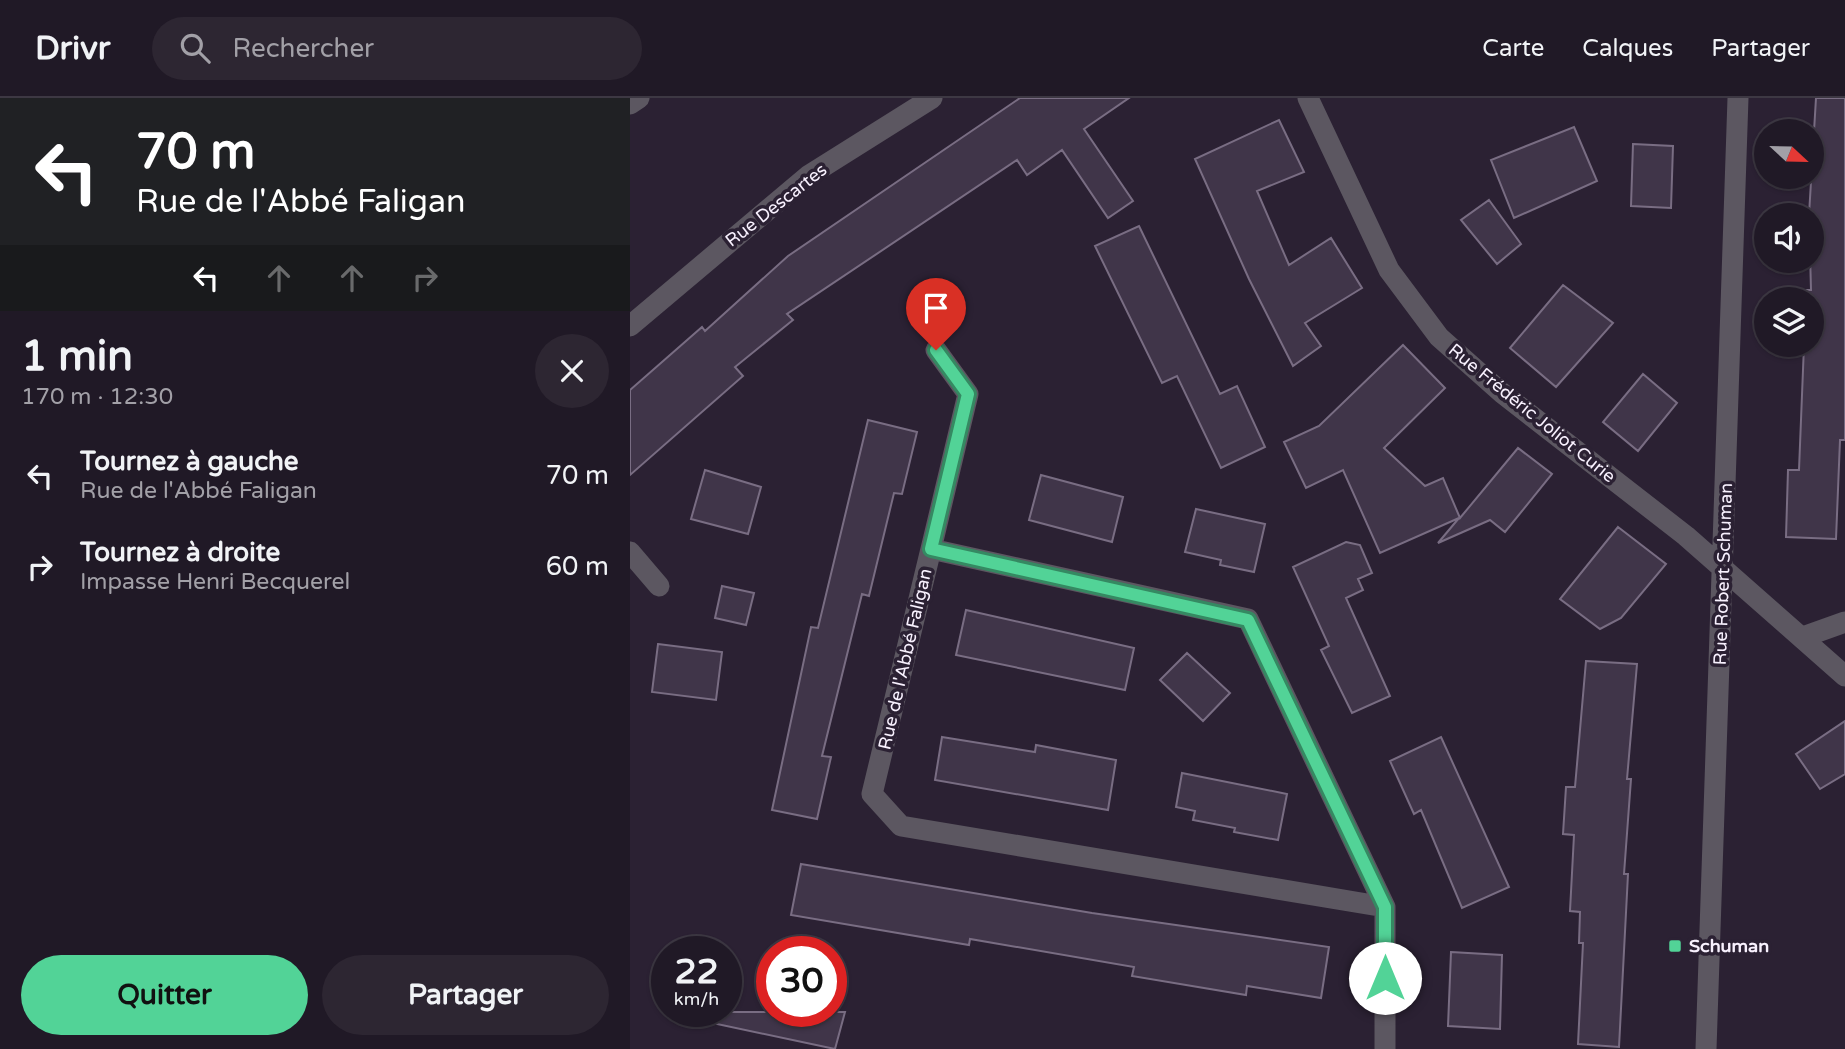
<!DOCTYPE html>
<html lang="fr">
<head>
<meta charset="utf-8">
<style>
	body { margin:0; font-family:"Varela Round",sans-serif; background:#2d2632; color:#f1f3f6; height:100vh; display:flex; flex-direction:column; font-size:26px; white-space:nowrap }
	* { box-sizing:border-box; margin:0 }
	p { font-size:23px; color:#a2a0a7 }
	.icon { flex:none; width:38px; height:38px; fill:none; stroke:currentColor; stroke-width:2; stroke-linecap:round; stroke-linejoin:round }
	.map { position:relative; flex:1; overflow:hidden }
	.panel { display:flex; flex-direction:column; background:#201926; width:630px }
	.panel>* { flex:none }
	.top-card { background:#202124; color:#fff; overflow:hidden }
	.needle { width:46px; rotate:112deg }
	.buttons { position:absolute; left:1124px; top:21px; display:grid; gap:14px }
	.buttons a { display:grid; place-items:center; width:70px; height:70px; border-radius:50%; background:#201926; box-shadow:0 2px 5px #0004,0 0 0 2px #3d3843; font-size:35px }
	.speed { position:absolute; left:21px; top:838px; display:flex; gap:14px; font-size:35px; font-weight:700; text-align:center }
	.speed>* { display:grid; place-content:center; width:91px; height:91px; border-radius:50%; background:#201926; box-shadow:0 2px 5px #0004,0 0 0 2px #3d3843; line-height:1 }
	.speed small { font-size:18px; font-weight:400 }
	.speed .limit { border:10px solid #d22; background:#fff; color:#111 }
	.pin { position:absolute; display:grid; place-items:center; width:60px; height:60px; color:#fff; margin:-72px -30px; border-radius:50% 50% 50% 0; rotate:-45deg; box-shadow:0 0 7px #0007 }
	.pin .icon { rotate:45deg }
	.me { position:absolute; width:77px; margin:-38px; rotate:0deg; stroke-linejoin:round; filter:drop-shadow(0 0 5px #0008) }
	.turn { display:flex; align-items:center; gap:24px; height:147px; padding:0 21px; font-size:32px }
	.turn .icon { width:91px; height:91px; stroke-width:2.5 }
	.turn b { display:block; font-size:49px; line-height:60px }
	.lanes { display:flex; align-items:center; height:66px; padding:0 21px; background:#0003; justify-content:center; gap:35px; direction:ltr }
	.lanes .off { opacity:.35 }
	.round { display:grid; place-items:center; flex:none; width:74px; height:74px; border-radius:37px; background:#2d2632 }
	.overview { display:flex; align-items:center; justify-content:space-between; height:119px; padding:0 21px }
	h1 { font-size:42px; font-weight:700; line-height:52px }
	.button { display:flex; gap:14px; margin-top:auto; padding:14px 21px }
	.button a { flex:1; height:80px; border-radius:42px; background:#52d397; color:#111; font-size:28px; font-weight:700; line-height:80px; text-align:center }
	.button a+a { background:#2d2632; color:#f1f3f6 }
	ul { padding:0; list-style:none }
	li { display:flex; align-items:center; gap:21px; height:91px; padding:0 21px }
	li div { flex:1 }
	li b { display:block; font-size:26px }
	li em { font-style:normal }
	header { display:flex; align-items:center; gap:42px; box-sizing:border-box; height:98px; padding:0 35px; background:#201926; border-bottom:2px solid #3d3843 }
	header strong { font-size:33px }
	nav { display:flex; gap:38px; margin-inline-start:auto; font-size:24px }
	.search { width:490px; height:63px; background:#2d2632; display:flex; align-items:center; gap:18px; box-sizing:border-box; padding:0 24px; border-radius:38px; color:#a2a0a7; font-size:26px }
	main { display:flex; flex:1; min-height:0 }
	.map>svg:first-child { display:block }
	.building { fill:#403549; stroke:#796d83; stroke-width:2 }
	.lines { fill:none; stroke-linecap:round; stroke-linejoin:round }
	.minor { stroke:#5c5761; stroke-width:21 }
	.route-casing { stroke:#358962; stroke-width:18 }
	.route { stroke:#52d397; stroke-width:12 }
	.poi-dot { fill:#52d397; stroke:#2b2133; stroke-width:2.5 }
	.labels { text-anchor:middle; stroke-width:7; stroke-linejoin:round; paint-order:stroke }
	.street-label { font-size:18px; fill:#f8f1fe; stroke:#2b2133 }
	.poi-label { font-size:18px; font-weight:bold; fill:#f8f1fe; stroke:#2b2133; text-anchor:start }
</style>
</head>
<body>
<header>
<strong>Drivr</strong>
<div class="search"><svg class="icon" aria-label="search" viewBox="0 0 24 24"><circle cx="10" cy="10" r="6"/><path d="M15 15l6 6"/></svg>Rechercher</div>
<nav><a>Carte</a><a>Calques</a><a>Partager</a></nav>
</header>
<main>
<section class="panel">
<div class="top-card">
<div class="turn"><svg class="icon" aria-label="left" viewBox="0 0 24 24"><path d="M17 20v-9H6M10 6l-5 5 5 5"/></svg><div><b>70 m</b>Rue de l'Abbé Faligan</div></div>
<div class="lanes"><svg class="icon" aria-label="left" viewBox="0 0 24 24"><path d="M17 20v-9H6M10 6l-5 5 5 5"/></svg><svg class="icon off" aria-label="ahead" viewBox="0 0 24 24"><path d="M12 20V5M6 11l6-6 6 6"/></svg><svg class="icon off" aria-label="ahead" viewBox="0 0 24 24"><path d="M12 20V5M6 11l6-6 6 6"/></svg><svg class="icon off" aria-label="right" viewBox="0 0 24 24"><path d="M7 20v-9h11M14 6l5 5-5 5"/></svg></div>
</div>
<div class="overview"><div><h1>1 min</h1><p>170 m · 12:30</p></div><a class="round"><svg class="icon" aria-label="close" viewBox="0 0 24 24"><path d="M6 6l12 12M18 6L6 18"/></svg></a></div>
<ul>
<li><svg class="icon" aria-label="left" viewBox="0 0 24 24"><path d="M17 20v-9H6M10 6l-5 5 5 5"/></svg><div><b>Tournez à gauche</b><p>Rue de l'Abbé Faligan</p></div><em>70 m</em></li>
<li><svg class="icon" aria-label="right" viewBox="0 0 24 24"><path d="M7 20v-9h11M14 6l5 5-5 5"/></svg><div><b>Tournez à droite</b><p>Impasse Henri Becquerel</p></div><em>60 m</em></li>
</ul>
<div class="button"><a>Quitter</a><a>Partager</a></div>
</section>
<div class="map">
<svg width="1215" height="951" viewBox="0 0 1215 951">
	<rect width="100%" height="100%" fill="#2b2133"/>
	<!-- building -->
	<path class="building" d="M390,0H499L454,31L503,103L478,120L432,52L397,77L387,62L157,216L163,222L105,269L113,278L0,377V292L72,229L75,233L158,158Z
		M1186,0H1215V342H1210L1206,441L1156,439L1158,372H1169L1174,247H1181V201H1176V192H1181L1179,117Z
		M649,22L674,74L627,93L659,167L701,140L732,190L675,225L691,248L663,268L619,181L565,61Z
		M944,29L967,83L884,120L861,62Z
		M1003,46L1043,48L1041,110L1001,108Z
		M859,102L891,146L867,166L831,122Z
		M509,128L590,296L607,288L635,349L591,370L547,278L532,285L465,148Z
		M933,187L983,225L926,289L880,250Z
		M312,197L329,221L304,239L287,214Z
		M773,247L815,290L754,350L795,388L813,380L830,420L888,350L922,376L875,434L860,422L808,445L829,420L750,455L713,372L676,390L654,344L689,328Z
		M1013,276L1047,305L1008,353L973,324Z
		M238,322L287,334L272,396L264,395L239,498L232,496L192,658L201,659L187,721L142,712L181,529L188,530Z
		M75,372L131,389L118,436L61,421Z
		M411,377L493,399L482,444L399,422Z
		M566,411L635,426L624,474L590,467L591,462L555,454Z
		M988,429L1036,466L991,520L970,531L930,501Z
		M716,444L730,447L742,475L728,481L733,492L716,500L760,598L722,615L691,552L699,548L663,469Z
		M92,488L124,495L116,527L85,520Z
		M336,512L504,550L495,592L326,557Z
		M28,546L92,554L86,602L22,594Z
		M557,555L600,595L573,623L530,582Z
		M956,563L1007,566L997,681H1001L994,776H998L989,949L948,946L953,845H949L950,814L940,813L944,737L933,736L936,689H945Z
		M1215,623V676L1190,691L1166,656Z
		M312,639L405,654L406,647L486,662L478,712L305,682Z
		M811,639L879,789L832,810L791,712L784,716L760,663Z
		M552,675L657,696L648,742L604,734L605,730L563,722L565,713L546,709Z
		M171,766L462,815L699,849L691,900L617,888L616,897L502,878L504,869L340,841L339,847L161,817Z
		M821,854L872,857L870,931L818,928Z
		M89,914H215L205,951L87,926Z"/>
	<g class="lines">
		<!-- minor -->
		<path class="minor" d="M678,0L759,172L809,239L872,295L1056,438L1215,578
			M0,6L9,0
			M0,228L178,78L302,0
			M301,451L618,521L755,809L271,728L242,696Z
			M301,451L338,296L306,252
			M0,454L29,488
			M1173,539L1215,524
			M755,951V809
			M1076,951L1108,0"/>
	</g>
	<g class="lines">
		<!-- route casing -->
		<g class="route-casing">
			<path id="route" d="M306,252L338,296L301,451L618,522L755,809V880"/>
		</g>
		<!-- route -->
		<use href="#route" class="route"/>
	</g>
	<!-- markers -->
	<rect class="poi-dot" x="1038" y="841" width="14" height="14" rx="3.5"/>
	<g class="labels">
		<!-- street labels -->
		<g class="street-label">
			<text transform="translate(146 107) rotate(-38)" y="6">Rue Descartes</text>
			<text transform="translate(902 315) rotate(39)" y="6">Rue Frédéric Joliot Curie</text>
			<text transform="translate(1093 476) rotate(-88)" y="6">Rue Robert Schuman</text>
			<text transform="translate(275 561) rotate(-77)" y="6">Rue de l'Abbé Faligan</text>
		</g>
		<!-- poi labels -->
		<g class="poi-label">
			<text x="1059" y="854">Schuman</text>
		</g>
	</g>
</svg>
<div class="buttons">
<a><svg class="needle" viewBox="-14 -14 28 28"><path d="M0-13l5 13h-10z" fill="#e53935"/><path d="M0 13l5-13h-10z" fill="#a2a0a7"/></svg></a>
<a><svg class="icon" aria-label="sound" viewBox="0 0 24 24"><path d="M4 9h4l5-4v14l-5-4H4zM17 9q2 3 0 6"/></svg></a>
<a><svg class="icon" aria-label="layers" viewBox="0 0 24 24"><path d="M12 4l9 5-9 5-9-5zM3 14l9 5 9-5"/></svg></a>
</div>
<div class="speed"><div>22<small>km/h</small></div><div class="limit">30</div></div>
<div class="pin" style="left:306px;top:252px;background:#d93025"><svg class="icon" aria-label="arrive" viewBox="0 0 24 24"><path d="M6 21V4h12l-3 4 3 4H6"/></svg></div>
<svg class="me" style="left:755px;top:880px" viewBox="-20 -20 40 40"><circle r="19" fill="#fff"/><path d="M0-13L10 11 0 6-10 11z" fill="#52d397"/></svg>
</div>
</main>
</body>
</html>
